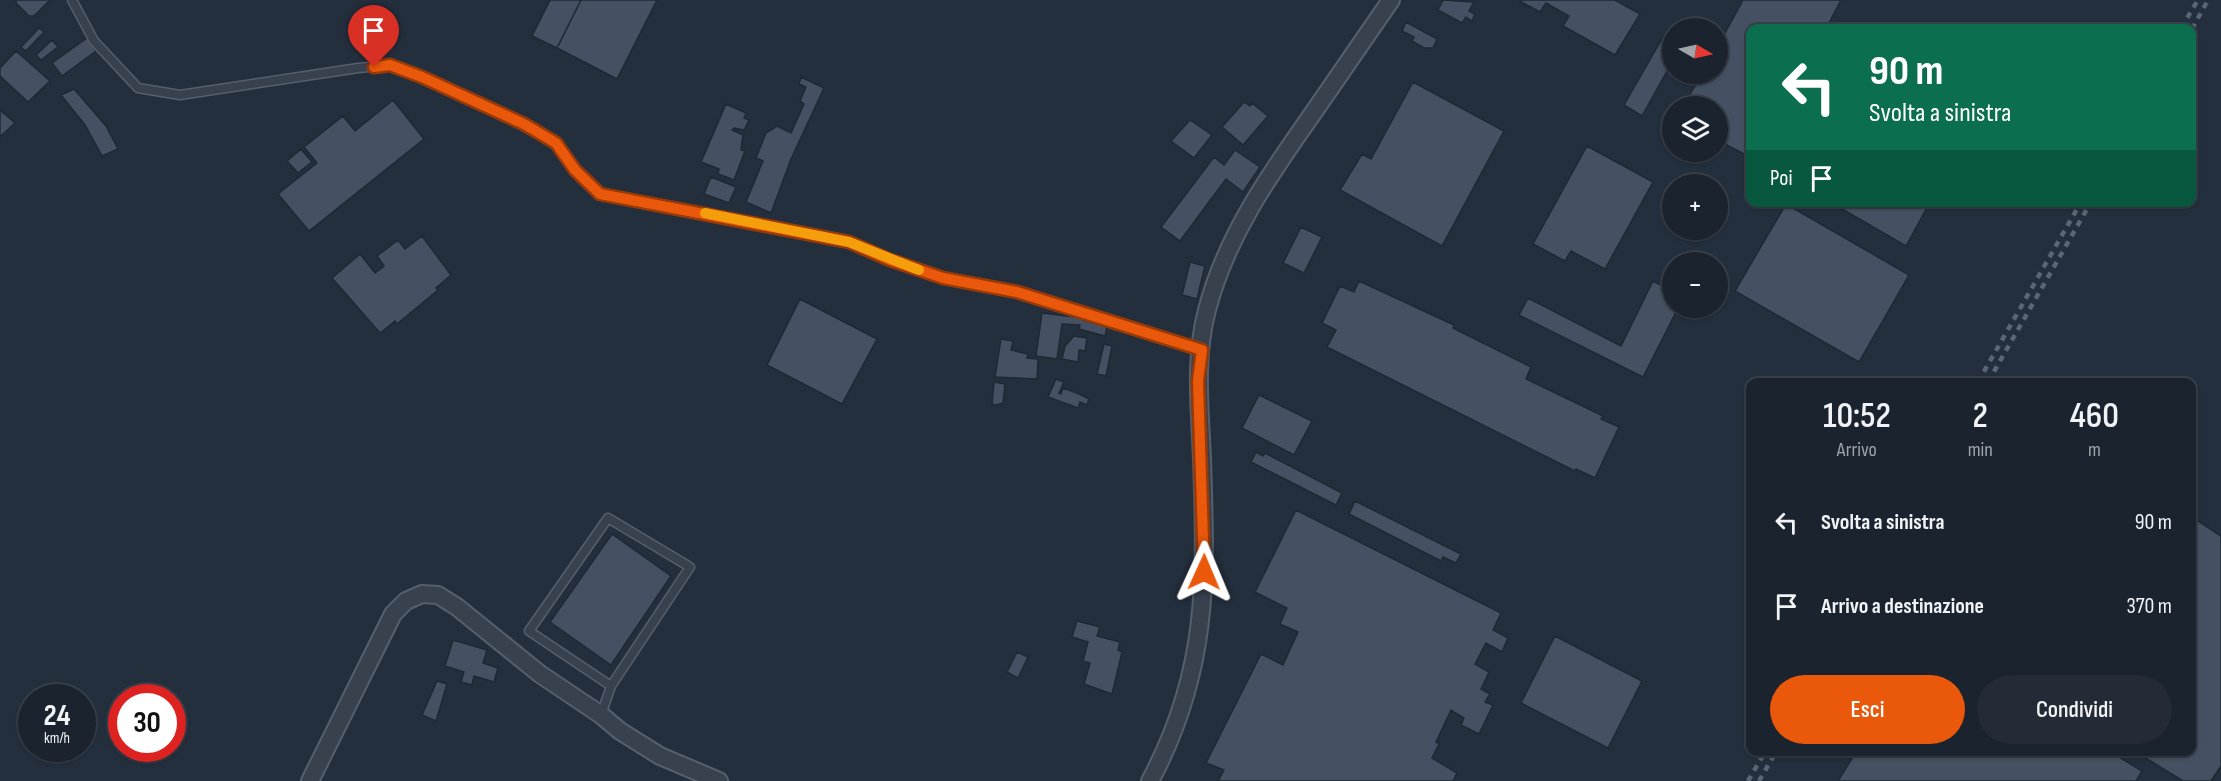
<!DOCTYPE html>
<html lang="it">
<head>
<meta charset="utf-8">
<style>
	body { margin:0; font-family:"Sofia Sans Condensed",sans-serif; background:#242b36; color:#f1f3f6; height:100vh; display:flex; flex-direction:column; font-size:22px; white-space:nowrap }
	* { box-sizing:border-box; margin:0 }
	p { font-size:20px; color:#a0a4aa }
	.icon { flex:none; width:33px; height:33px; fill:none; stroke:currentColor; stroke-width:2; stroke-linecap:round; stroke-linejoin:round }
	.map { position:relative; flex:1; overflow:hidden }
	.drawer { position:absolute; left:1746px; top:378px; width:450px; height:378px; display:flex; flex-direction:column; background:#1b232e; border-radius:12px; box-shadow:0 2px 4px #0004,0 0 0 2px #39404a }
	.drawer>* { flex:none }
	.guide { position:absolute; left:1746px; top:24px; width:450px; height:183px; border-radius:12px; box-shadow:0 2px 4px #0004,0 0 0 2px #39404a; background:#0b6e4f; color:#fff; overflow:hidden }
	.needle { width:39px; rotate:99deg }
	.buttons { position:absolute; left:1662px; top:18px; display:grid; gap:12px }
	.buttons a { display:grid; place-items:center; width:66px; height:66px; border-radius:50%; background:#1b232e; box-shadow:0 2px 4px #0004,0 0 0 2px #39404a; font-size:30px }
	.speed { position:absolute; left:18px; top:684px; display:flex; gap:12px; font-size:30px; font-weight:700; text-align:center }
	.speed>* { display:grid; place-content:center; width:78px; height:78px; border-radius:50%; background:#1b232e; box-shadow:0 2px 4px #0004,0 0 0 2px #39404a; line-height:1 }
	.speed small { font-size:15px; font-weight:400 }
	.speed .limit { border:9px solid #d22; background:#fff; color:#111 }
	.pin { position:absolute; display:grid; place-items:center; width:51px; height:51px; color:#fff; margin:-62px -26px; border-radius:50% 50% 50% 0; rotate:-45deg; box-shadow:0 0 6px #0007 }
	.pin .icon { rotate:45deg }
	.me { position:absolute; width:66px; margin:-33px; rotate:1deg; stroke-linejoin:round; filter:drop-shadow(0 0 4px #0008) }
	.turn { display:flex; align-items:center; gap:21px; height:126px; padding:0 24px; font-size:27px }
	.turn .icon { width:78px; height:78px; stroke-width:2.5 }
	.turn b { display:block; font-size:42px; line-height:51px }
	.then { display:flex; align-items:center; height:57px; padding:0 24px; background:#0003; gap:12px; font-size:22px }
	.eta { display:flex; justify-content:space-evenly; align-items:center; height:102px; text-align:center }
	.eta b { font-size:36px; font-weight:600; line-height:42px }
	.primary-button { display:flex; gap:12px; margin-top:auto; padding:12px 24px }
	.primary-button a { flex:1; height:69px; border-radius:36px; background:#ea580c; color:#fff; font-size:24px; font-weight:600; line-height:69px; text-align:center }
	.primary-button a+a { background:#242b36; color:#f1f3f6 }
	ul { padding:0; list-style:none }
	li { display:flex; align-items:center; gap:18px; height:84px; padding:0 24px }
	li div { flex:1 }
	li b { display:block; font-size:22px }
	li em { font-style:normal }
	.map>svg:first-child { display:block }
	.building { fill:#455162; stroke:#1f2835; stroke-width:1.5 }
	.lines { fill:none; stroke-linecap:round; stroke-linejoin:round }
	.lane-casing { stroke:#565f6c; stroke-width:11 }
	.street-casing { stroke:#565f6c; stroke-width:20 }
	.lane { stroke:#38414e; stroke-width:8 }
	.street { stroke:#38414e; stroke-width:16 }
	.rail { stroke:#5a6575; stroke-width:4.5; stroke-dasharray:6 6; stroke-linecap:butt }
	.route-casing { stroke:#983908; stroke-width:15 }
	.route { stroke:#ea580c; stroke-width:10 }
	.slow { stroke:#f59e0b; stroke-width:10 }
</style>
</head>
<body>
<div class="map">
<svg width="2221" height="781" viewBox="0 0 2221 781">
	<rect width="100%" height="100%" fill="#242f3e"/>
	<!-- building -->
	<path class="building" d="M16,0H50L34,16H29L16,3Z
		M550,0H581L557,48L532,36Z
		M581,0H657L617,79L557,48Z
		M1443,0L1474,2L1469,11L1475,14L1472,21L1466,17L1462,23L1438,10Z
		M1518,0H1615L1640,14L1615,55L1563,26L1569,16L1546,3L1540,12Z
		M1743,0H1841L1828,25L1835,28H1750V157L1721,142L1718,147V106H1683L1702,74H1718V46Z
		M1406,22L1437,39L1433,48H1424L1412,41L1414,37L1402,31Z
		M39,28L44,32L26,51L21,47Z
		M1667,30L1672,33V62L1642,116L1624,105Z
		M87,38L96,51L62,76L52,63Z
		M52,40L58,47L41,60L36,55Z
		M16,51L50,81L28,102L0,76V68Z
		M801,77L824,88L791,159L771,213L746,202L763,161L756,158L766,133L777,126L791,133L804,104L800,101L806,87L799,84Z
		M1413,82L1504,131L1442,246L1340,190L1362,154L1371,159Z
		M74,89L106,126L118,149L102,156L85,125L61,95Z
		M393,100L424,139L309,231L278,194L317,163L304,147L343,116L355,131Z
		M1244,102L1250,106L1252,103L1268,116L1243,145L1222,127Z
		M726,104L746,113L744,118L749,120L744,130L734,128L732,130L743,135L741,150L745,151L734,180L718,174L719,169L701,162Z
		M0,110L15,123L0,137Z
		M1190,120L1212,135L1194,158L1171,141Z
		M1587,146L1653,182L1605,269L1571,251L1565,261L1533,244Z
		M301,149L312,162L298,173L287,161Z
		M1235,150L1260,167L1243,192L1226,179L1180,241L1161,227L1214,157L1224,165Z
		M711,177L736,187L729,203L704,194Z
		M1830,202H1930L1906,246Z
		M1786,204L1909,275L1859,362L1735,291Z
		M1301,227L1322,237L1304,273L1283,263Z
		M422,236L451,275L436,288L438,290L397,324L395,321L380,333L332,278L360,254L375,273L384,266L377,256L398,240L405,249Z
		M1190,262L1205,266L1197,299L1182,295Z
		M1359,281L1454,325L1453,328L1531,367L1526,379L1603,416L1601,419L1619,427L1595,478L1576,469L1575,471L1327,347L1336,330L1322,323L1340,286L1354,292Z
		M1653,281L1672,291V308H1678L1643,377L1519,315L1528,298L1621,346Z
		M800,299L877,339L842,404L767,365Z
		M1042,313L1084,318L1083,320L1107,327L1105,336L1079,329L1080,325L1062,324L1057,359L1036,356Z
		M1074,336L1087,338L1085,351L1079,350L1078,362L1062,359L1065,346Z
		M1001,339L1013,341L1011,350L1028,354L1027,358L1038,359L1037,379L995,377Z
		M1104,344L1112,346L1106,376L1097,374Z
		M1056,379L1064,382L1059,393L1061,394L1063,388L1077,393L1089,399L1087,405L1080,402L1078,408L1048,397Z
		M994,382L1005,384L1003,403L996,405L992,404Z
		M1259,395L1312,421L1294,455L1242,428Z
		M1256,452L1263,456L1265,453L1342,493L1336,505L1251,462Z
		M1355,501L1461,554L1456,563L1443,557L1441,561L1349,514Z
		M1296,510L1501,613L1493,630L1508,638L1502,652L1486,643L1475,664L1489,672L1481,689L1490,694L1485,702L1493,705L1479,734L1461,725L1464,718L1451,710L1436,742L1439,744L1432,758L1457,773L1453,781H1218L1224,770L1206,763L1261,654L1283,665L1298,632L1280,624L1287,608L1255,592Z
		M2192,517L2221,536V766L2211,781H2183L2136,752H2192Z
		M612,534L671,576L611,665L550,622Z
		M1077,621L1100,627L1097,636L1120,642L1118,650L1122,652L1112,694L1084,684L1090,663L1083,661L1088,642L1072,637Z
		M1555,636L1642,681L1608,748L1521,703Z
		M453,640L487,650L483,663L498,668L494,682L474,676L472,685L461,682L464,672L445,666Z
		M1017,652L1028,657L1018,678L1007,672Z
		M437,681L447,684L436,721L422,715Z
		M1856,752H2111L2142,771L2136,781H1838Z"/>
	<g class="lines">
		<!-- lane casing -->
		<g class="lane-casing">
			<path id="lane" d="M72,0L94,41L138,88L180,95L358,68L390,65L473,100L556,143L575,170L600,194L849,242L890,260L943,278L1017,292L1201,350
				M601,715L611,686L690,567L608,518L529,631L611,686"/>
		</g>
		<!-- street casing -->
		<g class="street-casing">
			<path id="street" d="M310,781L393,614L406,601L422,594L438,595L457,607L540,674L601,715L620,731L660,756L719,781
				M1150,781C1209,671 1206,580 1202,459C1200,411 1194,358 1207,310C1226,237 1268,177 1311,116C1338,77 1364,39 1391,0"/>
		</g>
		<!-- lane -->
		<use href="#lane" class="lane"/>
		<!-- street -->
		<use href="#street" class="street"/>
		<!-- rail -->
		<path class="rail" d="M2181,28L2198,0
			M2192,29L2208,0
			M1978,382L2081,202
			M1988,382L2091,202
			M1748,781L1765,752
			M1759,781L1776,752"/>
	</g>
	<g class="lines">
		<!-- route casing -->
		<g class="route-casing">
			<path id="route" d="M374,67L390,65L422,77L524,124L556,143L575,170L600,194L849,242L890,260L943,278L1017,292L1202,350L1198,381L1204,572"/>
		</g>
		<!-- route -->
		<use href="#route" class="route"/>
		<!-- slow -->
		<path class="slow" d="M705,213L849,242L919,270"/>
	</g>
</svg>
<div class="buttons">
<a><svg class="needle" viewBox="-14 -14 28 28"><path d="M0-13l5 13h-10z" fill="#e53935"/><path d="M0 13l5-13h-10z" fill="#a0a4aa"/></svg></a>
<a><svg class="icon" aria-label="layers" viewBox="0 0 24 24"><path d="M12 4l9 5-9 5-9-5zM3 14l9 5 9-5"/></svg></a>
<a>+</a>
<a>−</a>
</div>
<div class="speed"><div>24<small>km/h</small></div><div class="limit">30</div></div>
<div class="pin" style="left:374px;top:67px;background:#d93025"><svg class="icon" aria-label="arrive" viewBox="0 0 24 24"><path d="M6 21V4h12l-3 4 3 4H6"/></svg></div>
<svg class="me" style="left:1204px;top:572px" viewBox="-20 -20 40 40"><path d="M0-17L14 15 0 8-14 15z" fill="#ea580c" stroke="#fff" stroke-width="4"/></svg>
<div class="guide">
<div class="turn"><svg class="icon" aria-label="left" viewBox="0 0 24 24"><path d="M17 20v-9H6M10 6l-5 5 5 5"/></svg><div><b>90 m</b>Svolta a sinistra</div></div>
<div class="then">Poi<svg class="icon" aria-label="arrive" viewBox="0 0 24 24"><path d="M6 21V4h12l-3 4 3 4H6"/></svg></div>
</div>
<section class="drawer">
<div class="eta">
<div><b>10:52</b><p>Arrivo</p></div>
<div><b>2</b><p>min</p></div>
<div><b>460</b><p>m</p></div>
</div>
<ul>
<li><svg class="icon" aria-label="left" viewBox="0 0 24 24"><path d="M17 20v-9H6M10 6l-5 5 5 5"/></svg><div><b>Svolta a sinistra</b></div><em>90 m</em></li>
<li><svg class="icon" aria-label="arrive" viewBox="0 0 24 24"><path d="M6 21V4h12l-3 4 3 4H6"/></svg><div><b>Arrivo a destinazione</b></div><em>370 m</em></li>
</ul>
<div class="primary-button"><a>Esci</a><a>Condividi</a></div>
</section>
</div>
</body>
</html>
